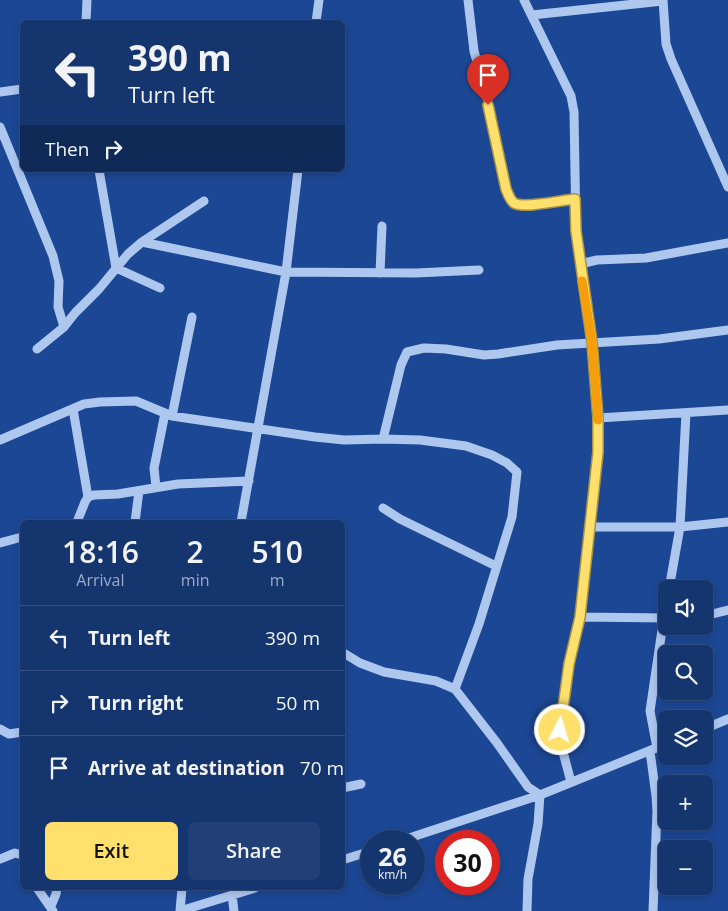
<!DOCTYPE html>
<html lang="en">
<head>
<meta charset="utf-8">
<style>
	body { margin:0; font-family:"Open Sans",sans-serif; background:#224077; color:#f1f3f6; height:100vh; display:flex; flex-direction:column; font-size:19px; white-space:nowrap }
	* { box-sizing:border-box; margin:0 }
	p { font-size:16px; color:#9dabc3 }
	.icon { flex:none; width:28px; height:28px; fill:none; stroke:currentColor; stroke-width:2; stroke-linecap:round; stroke-linejoin:round }
	.map { position:relative; flex:1; overflow:hidden }
	.drawer { position:absolute; left:20px; top:520px; width:325px; height:370px; display:flex; flex-direction:column; background:#15356f; border-radius:8px; box-shadow:0 2px 8px #0003,0 0 0 1px #345082 }
	.drawer>* { flex:none }
	.top-card { position:absolute; left:20px; top:20px; width:325px; height:152px; border-radius:8px; box-shadow:0 2px 8px #0003,0 0 0 1px #345082; background:#15356f; color:#f1f3f6; overflow:hidden }
	.buttons { position:absolute; left:658px; top:580px; display:grid; gap:10px }
	.buttons a { display:grid; place-items:center; width:55px; height:55px; border-radius:8px; background:#15356f; box-shadow:0 2px 8px #0003,0 0 0 1px #345082; font-size:25px }
	.speed { position:absolute; left:360px; top:830px; display:flex; gap:10px; font-size:25px; font-weight:700; text-align:center }
	.speed>* { display:grid; place-content:center; width:65px; height:65px; border-radius:50%; background:#15356f; box-shadow:0 2px 8px #0003,0 0 0 1px #345082; line-height:1 }
	.speed small { font-size:12px; font-weight:400 }
	.speed .limit { border:8px solid #d22; background:#fff; color:#111 }
	.pin { position:absolute; display:grid; place-items:center; width:42px; height:42px; color:#fff; margin:-51px -21px; border-radius:50% 50% 50% 0; rotate:-45deg; box-shadow:0 0 5px #0007 }
	.pin .icon { rotate:45deg }
	.me { position:absolute; width:55px; margin:-28px; rotate:5deg; stroke-linejoin:round; filter:drop-shadow(0 0 4px #0008) }
	.turn { display:flex; align-items:center; gap:18px; height:105px; padding:0 25px; font-size:22px }
	.turn .icon { width:65px; height:65px; stroke-width:2.5 }
	.turn b { display:block; font-size:35px; line-height:42px }
	.then { display:flex; align-items:center; height:48px; padding:0 25px; background:#0003; gap:10px; font-size:19px }
	.eta { display:flex; justify-content:space-evenly; align-items:center; height:85px; text-align:center }
	.eta b { font-size:30px; font-weight:600; line-height:35px }
	.action { display:flex; gap:10px; margin-top:auto; padding:10px 25px }
	.action a { flex:1; height:58px; border-radius:8px; background:#ffe06d; color:#111; font-size:20px; font-weight:600; line-height:58px; text-align:center }
	.action a+a { background:#224077; color:#f1f3f6 }
	ul { padding:0; list-style:none }
	li { display:flex; align-items:center; gap:15px; height:65px; padding:0 25px; border-top:1px solid #345082 }
	li div { flex:1 }
	li b { display:block; font-size:19px }
	li em { font-style:normal }
	.map>svg:first-child { display:block }
	.lines { fill:none; stroke-linecap:round; stroke-linejoin:round }
	.minor { stroke:#aec7ef; stroke-width:9 }
	.route-casing { stroke:#a69247; stroke-width:12 }
	.route { stroke:#ffe06d; stroke-width:9 }
	.slow { stroke:#f59e0b; stroke-width:9 }
</style>
</head>
<body>
<div class="map">
<svg width="728" height="911" viewBox="0 0 728 911">
	<rect width="100%" height="100%" fill="#1c4794"/>
	<g class="lines">
		<!-- minor -->
		<path class="minor" d="M468,0L474,51L489,105L506,189C508,194 510,200 514,203C524,209 562,200 575,199
			M524,0L571,96L574,112L576,231L592,342L598,418V452L580,617L569,664L562,713L560,731L563,752L571,782
			M663,0L666,44L671,59L728,187
			M532,15L663,1
			M86,22L87,0
			M316,22L319,0
			M0,92L22,89
			M0,127L53,256L59,281L58,307L64,327
			M99,170L116,268L160,288
			M142,242L286,272L416,273L479,270
			M580,264L597,260L646,258L728,243
			M380,273L382,226
			M37,349L64,327L75,313L99,289L128,254L142,242L204,201
			M73,409L88,497
			M172,416L192,317
			M598,418L728,410
			M383,439L401,365L407,352L424,348L446,349L484,355L498,354L557,345L659,339L728,330
			M0,440L84,404L100,402L136,401L172,416L315,437L344,440L383,439L420,440L466,446L492,455L507,463L517,472L512,517L479,624L455,689
			M156,487L154,468L165,413
			M383,508L400,519L496,566
			M77,522L85,502L88,497L94,495L118,494L178,484L249,481
			M135,522L139,491
			M241,522L286,272L298,170
			M589,527H680L728,522
			M0,543L22,537
			M669,589L680,527L686,413
			M704,616L728,610
			M580,617L666,618
			M342,652L360,663L384,672L436,681L455,689L497,743L528,787L540,795L538,824L528,879L527,911
			M0,729L9,734L22,732
			M704,729L728,719
			M657,748L650,711L666,603
			M650,751L656,796L657,811L653,911
			M342,788L361,784
			M400,841L540,795L666,744
			M0,859L15,853L22,855
			M342,860L371,851
			M37,888L53,911
			M182,888L180,911L255,888
			M232,895L234,911
			M51,906L56,894L57,888"/>
	</g>
	<g class="lines">
		<!-- route casing -->
		<g class="route-casing">
			<path id="route" d="M488,105L506,189C508,194 510,200 514,203C524,209 562,200 575,199L576,231L592,342L598,418V452L580,617L569,664L560,730"/>
		</g>
		<!-- route -->
		<use href="#route" class="route"/>
		<!-- slow -->
		<path class="slow" d="M582,281L592,342L598,420"/>
	</g>
</svg>
<div class="buttons">
<a><svg class="icon" aria-label="sound" viewBox="0 0 24 24"><path d="M4 9h4l5-4v14l-5-4H4zM17 9q2 3 0 6"/></svg></a>
<a><svg class="icon" aria-label="search" viewBox="0 0 24 24"><circle cx="10" cy="10" r="6"/><path d="M15 15l6 6"/></svg></a>
<a><svg class="icon" aria-label="layers" viewBox="0 0 24 24"><path d="M12 4l9 5-9 5-9-5zM3 14l9 5 9-5"/></svg></a>
<a>+</a>
<a>−</a>
</div>
<div class="speed"><div>26<small>km/h</small></div><div class="limit">30</div></div>
<div class="pin" style="left:488px;top:105px;background:#d93025"><svg class="icon" aria-label="arrive" viewBox="0 0 24 24"><path d="M6 21V4h12l-3 4 3 4H6"/></svg></div>
<svg class="me" style="left:560px;top:730px" viewBox="-20 -20 40 40"><circle r="17" fill="#ffe06d" stroke="#fff" stroke-width="3"/><path d="M0-11L8 9 0 5-8 9z" fill="#fff"/></svg>
<div class="top-card">
<div class="turn"><svg class="icon" aria-label="left" viewBox="0 0 24 24"><path d="M17 20v-9H6M10 6l-5 5 5 5"/></svg><div><b>390 m</b>Turn left</div></div>
<div class="then">Then<svg class="icon" aria-label="right" viewBox="0 0 24 24"><path d="M7 20v-9h11M14 6l5 5-5 5"/></svg></div>
</div>
<section class="drawer">
<div class="eta">
<div><b>18:16</b><p>Arrival</p></div>
<div><b>2</b><p>min</p></div>
<div><b>510</b><p>m</p></div>
</div>
<ul>
<li><svg class="icon" aria-label="left" viewBox="0 0 24 24"><path d="M17 20v-9H6M10 6l-5 5 5 5"/></svg><div><b>Turn left</b></div><em>390 m</em></li>
<li><svg class="icon" aria-label="right" viewBox="0 0 24 24"><path d="M7 20v-9h11M14 6l5 5-5 5"/></svg><div><b>Turn right</b></div><em>50 m</em></li>
<li><svg class="icon" aria-label="arrive" viewBox="0 0 24 24"><path d="M6 21V4h12l-3 4 3 4H6"/></svg><div><b>Arrive at destination</b></div><em>70 m</em></li>
</ul>
<div class="action"><a>Exit</a><a>Share</a></div>
</section>
</div>
</body>
</html>
